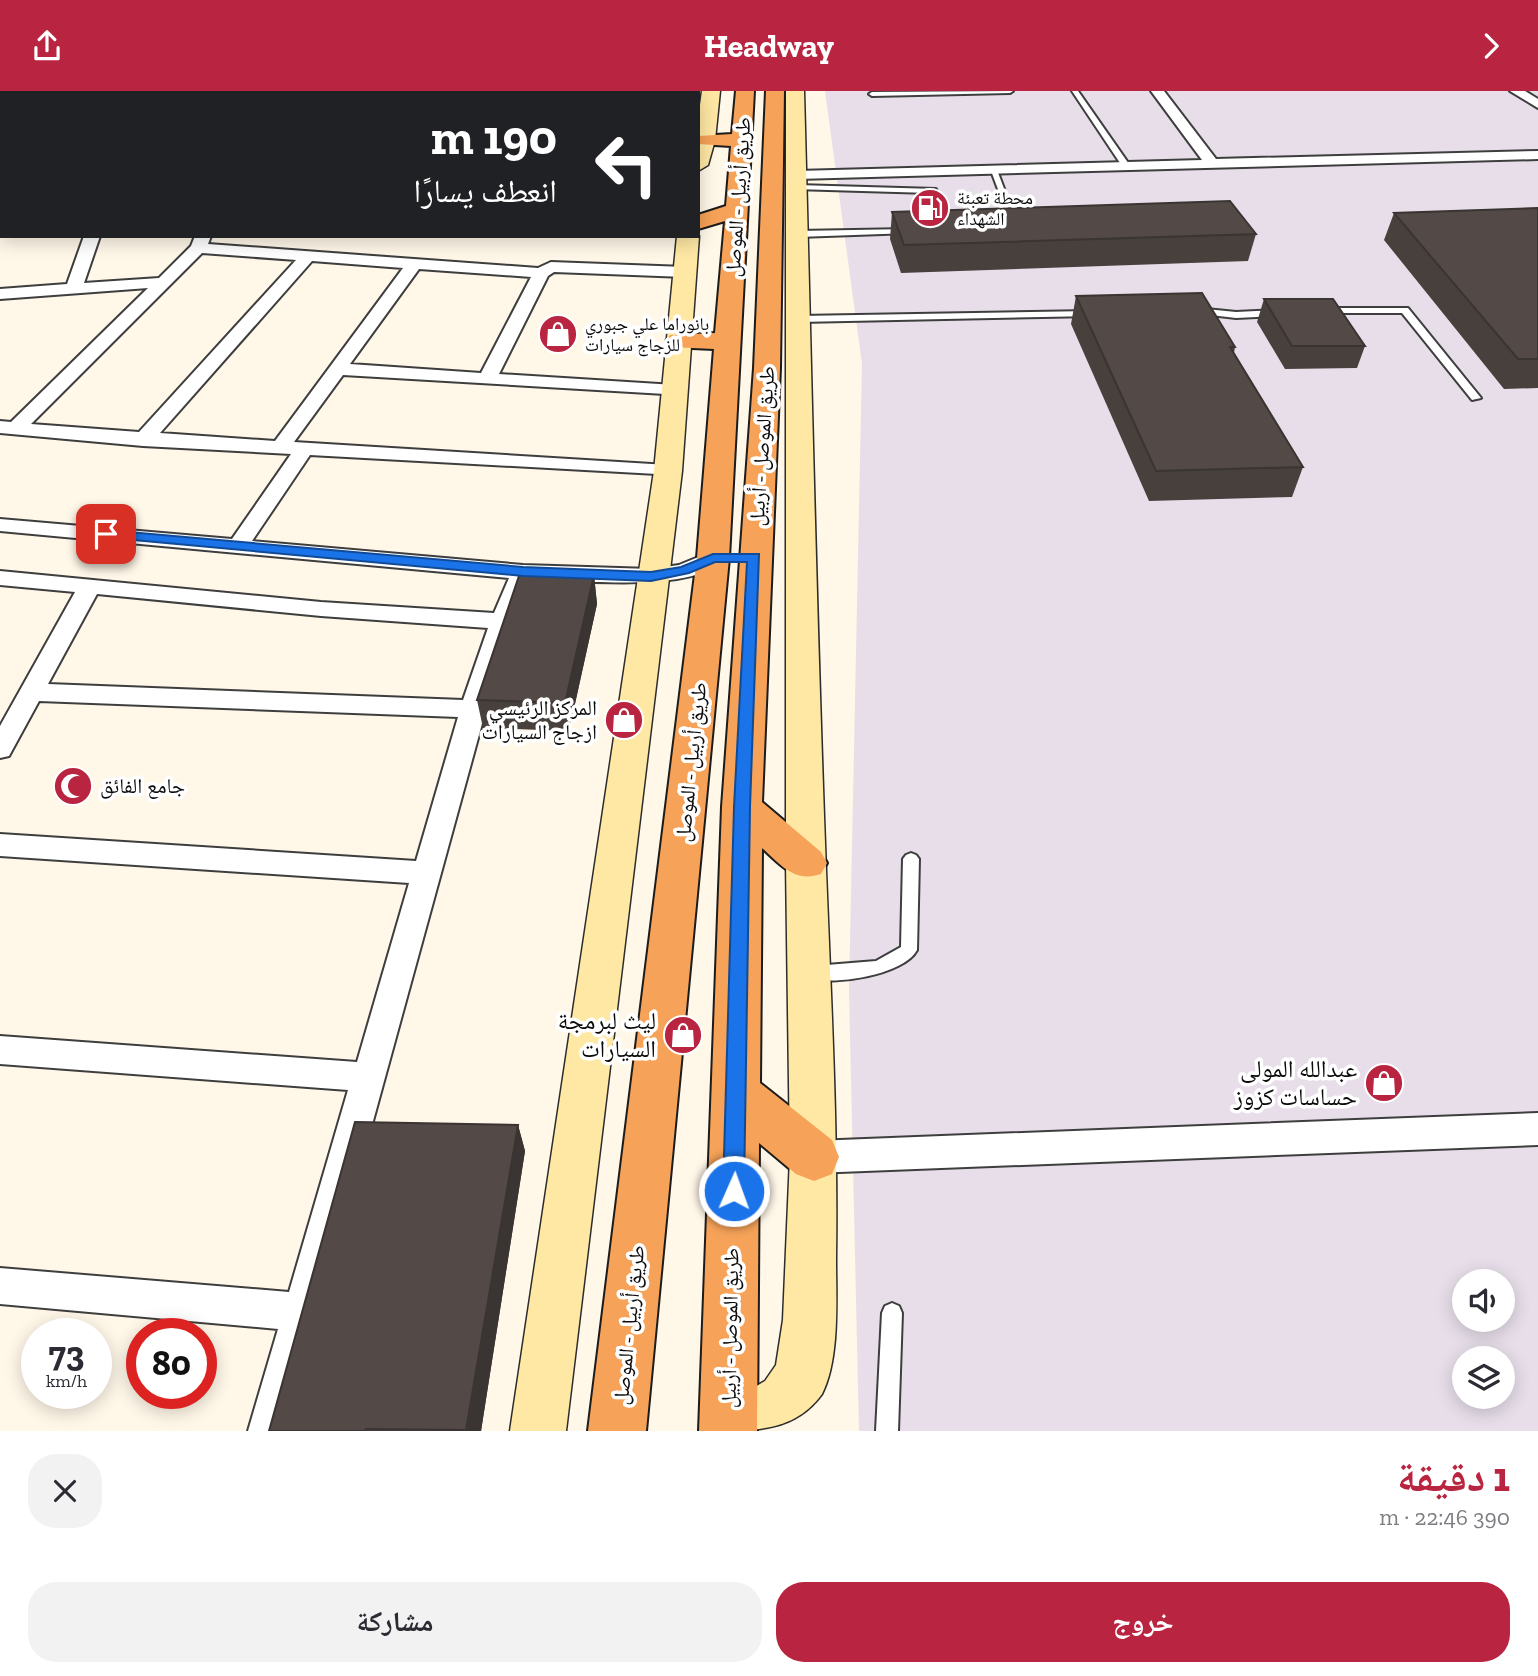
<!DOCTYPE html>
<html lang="ar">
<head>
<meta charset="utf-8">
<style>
	body { margin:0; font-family:"Zilla Slab","Noto Naskh Arabic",serif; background:#f2f2f3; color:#2b2b33; direction:rtl; height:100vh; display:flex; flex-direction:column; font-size:26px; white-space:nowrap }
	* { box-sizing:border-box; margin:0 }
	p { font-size:23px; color:#7c7c81 }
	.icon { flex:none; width:38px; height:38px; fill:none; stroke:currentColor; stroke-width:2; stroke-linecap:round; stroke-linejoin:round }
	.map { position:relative; height:1340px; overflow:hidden; direction:ltr }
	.side { display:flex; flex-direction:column; background:#fff; flex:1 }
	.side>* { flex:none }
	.hud { position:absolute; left:0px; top:0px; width:700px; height:147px; box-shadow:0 4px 18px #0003; direction:rtl; background:#202124; color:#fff; overflow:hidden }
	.fabs { position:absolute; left:1452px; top:1178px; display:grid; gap:14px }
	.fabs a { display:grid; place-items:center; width:63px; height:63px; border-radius:50%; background:#fff; box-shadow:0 4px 18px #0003; font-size:35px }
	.speed { position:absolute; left:21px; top:1227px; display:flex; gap:14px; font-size:35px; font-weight:700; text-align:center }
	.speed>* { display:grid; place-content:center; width:91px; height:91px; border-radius:50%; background:#fff; box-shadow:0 4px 18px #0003; line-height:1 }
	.speed small { font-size:18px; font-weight:400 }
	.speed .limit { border:10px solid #d22; background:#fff; color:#111 }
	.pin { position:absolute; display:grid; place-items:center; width:60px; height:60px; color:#fff; margin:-30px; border-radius:14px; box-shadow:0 4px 10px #0006 }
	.me { position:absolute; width:77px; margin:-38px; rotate:2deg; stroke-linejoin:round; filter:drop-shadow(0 0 5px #0008) }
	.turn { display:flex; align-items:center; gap:24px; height:147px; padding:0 28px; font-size:32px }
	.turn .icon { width:91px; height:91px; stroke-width:2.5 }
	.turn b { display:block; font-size:49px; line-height:60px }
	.round { display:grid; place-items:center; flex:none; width:74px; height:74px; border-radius:28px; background:#f2f2f3 }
	.head { display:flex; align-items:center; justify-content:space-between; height:119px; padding:0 28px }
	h1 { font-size:42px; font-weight:800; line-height:52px; color:#b92540 }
	.action { display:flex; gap:14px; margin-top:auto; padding:14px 28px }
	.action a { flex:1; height:80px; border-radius:28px; background:#b92540; color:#fff; font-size:28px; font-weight:800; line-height:80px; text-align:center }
	.action a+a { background:#f2f2f3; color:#2b2b33 }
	header { display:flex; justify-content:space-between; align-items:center; height:91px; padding:0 28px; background:#b92540; color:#fff; font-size:32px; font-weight:800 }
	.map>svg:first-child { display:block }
	.industrial { fill:#e7deea; fill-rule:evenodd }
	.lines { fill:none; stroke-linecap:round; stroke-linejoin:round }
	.service-casing { stroke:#3e3e3e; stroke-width:4 }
	.minor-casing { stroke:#3e3e3e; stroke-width:4 }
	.secondary-casing { stroke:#2d2d2d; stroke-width:3 }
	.trunk-casing { stroke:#1c1c1c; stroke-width:4 }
	.service { fill:#fff; fill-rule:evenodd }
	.minor { fill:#fff; fill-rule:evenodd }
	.secondary { fill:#ffe8a4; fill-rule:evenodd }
	.trunk { fill:#f6a258; fill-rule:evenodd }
	.wall { fill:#47403d }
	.shaded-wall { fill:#3a3432 }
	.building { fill:#534a47; stroke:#3a3432; stroke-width:2 }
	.route { fill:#1a73e8; stroke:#114b97; stroke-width:2 }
	.labels { text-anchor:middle; stroke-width:7; stroke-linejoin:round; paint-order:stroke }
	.far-poi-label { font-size:18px; fill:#0b0b0b; stroke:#fff; text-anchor:start }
	.street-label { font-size:21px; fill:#0b0b0b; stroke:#fff }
	.poi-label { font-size:21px; fill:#0b0b0b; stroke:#fff; text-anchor:end }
	.near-poi-label { font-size:24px; fill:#0b0b0b; stroke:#fff; text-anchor:end }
</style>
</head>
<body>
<header><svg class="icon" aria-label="forward" viewBox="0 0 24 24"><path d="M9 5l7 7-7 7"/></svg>Headway<svg class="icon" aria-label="share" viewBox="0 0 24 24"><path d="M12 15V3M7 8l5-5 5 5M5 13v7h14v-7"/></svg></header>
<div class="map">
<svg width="1538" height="1340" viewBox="0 0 1538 1340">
	<rect width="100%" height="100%" fill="#fff7e8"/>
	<!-- industrial -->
	<path class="industrial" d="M825,0H1538V1340H859L849,900L862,273ZM1465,1190H1503V1228H1465ZM1465,1267H1503V1306H1465Z"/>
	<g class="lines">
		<!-- service casing -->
		<g class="service-casing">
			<path id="service" d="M1013,0L1010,2L872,5L869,3L872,1Z
				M1072,0H1078L1131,76L1130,78H1124Z
				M0,77H2V81H0Z
				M990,77L997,79L1018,135L1011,133Z
				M797,94L936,98L947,135L943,137L939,135L930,102L794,98V94Z
				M908,138H911V142L798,146L794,143L798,140Z
				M1196,217L1236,221L1277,219L1282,222L1277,225L1236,227L1193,222L1191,220Z
				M1325,217H1408L1481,307L1472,309L1402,222H1322L1320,220Z
				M1091,220L1094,221V225L799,231L794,228L799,225Z
				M911,762L916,764L919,768L917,859C904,884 833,895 808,887L806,882L808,877L814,875L876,870L901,856L903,768L906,764Z
				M892,1212L899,1215L902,1222L898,1340H876L882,1222L885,1215Z"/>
		</g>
		<!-- minor casing -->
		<g class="minor-casing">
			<path id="minor" d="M113,0H139L112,2Z
				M173,0H185V2H173Z
				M383,0H405L382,2Z
				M416,0H428L429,2H416Z
				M595,0H607L594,2Z
				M1151,0H1164L1216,68L1538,60V68L797,88L790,84L797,80L1202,69Z
				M1510,0H1525L1538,8V17Z
				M0,12H2V20H0Z
				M0,45H2L0,54Z
				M0,84H2L0,96Z
				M84,145H100L84,192L159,187L191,155L195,145H211L208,153L538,177L551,171L685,176L693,181L685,186L554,181L548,185L499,283L675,294L684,300L682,304L343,284L294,351L668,374L675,376L678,380L675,384L310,364L252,450L523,474L651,478L679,474L713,460L724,467C700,503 572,489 531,488L514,530L486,618L288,1340H248L278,1238L0,1213V1177L289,1201L348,999L0,973V945L357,971L409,792L0,765V743L416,770L458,626L39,610L9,665L0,667V635L75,501L0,494V480L321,511L494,522L509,487L0,440V428L232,448L291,363L143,355L0,342V330L11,331L148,197L0,208V198L67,193ZM202,162L296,169L139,341L31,333ZM312,170L403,177L275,350L160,342ZM419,178L531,186L481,282L350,273ZM97,503L321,525L488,537L463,609L48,593Z
				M1538,1022V1054L814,1082L802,1077L797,1066L802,1055L814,1050Z"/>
		</g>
		<!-- secondary casing -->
		<g class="secondary-casing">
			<path id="secondary" d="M702,0H720L715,49L708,74L698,80V28Z
				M786,0H804C811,259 816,519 826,779C831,908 838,1038 836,1168C836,1207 840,1268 822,1303C795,1340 757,1340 708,1340L716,1320L765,1290L776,1274L783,1229L790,1066L786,772Z
				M698,144L699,145L682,380L566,1340H510L654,380L677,145Z"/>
		</g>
		<!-- trunk casing -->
		<g class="trunk-casing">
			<path id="trunk" d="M736,0H754L729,467L646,1340H588L697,467L714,258L670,256L666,250L670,244L715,242L725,130L698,138V124L726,115L731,55L698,53V45L732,43Z
				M766,0H784L780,277L762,711L821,761L827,772L821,783C794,792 781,774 762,757L760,992L832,1049L839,1066L832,1083L814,1090L796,1083L759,1052L757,1340H699L722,716L754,277Z"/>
		</g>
		<!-- service -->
		<use href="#service" class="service"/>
		<!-- minor -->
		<use href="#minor" class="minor"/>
		<!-- secondary -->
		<use href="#secondary" class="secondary"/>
		<!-- trunk -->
		<use href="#trunk" class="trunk"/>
	</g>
	<!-- wall -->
	<path class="wall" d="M1538,117V297L1504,298L1384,149L1394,122Z
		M892,121L1256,143L1248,170L901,182L890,148Z
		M1076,205L1235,256L1234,262L1303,376L1292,406L1149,410L1071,233Z
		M1264,208L1365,255L1357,277L1285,278L1257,231Z
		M594,484L597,513L569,640L483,637L477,609Z
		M518,1034L525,1060L481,1340H269Z"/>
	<!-- shaded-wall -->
	<path class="shaded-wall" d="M594,484L597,513L569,640L565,612Z
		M518,1034L525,1060L481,1340H467Z"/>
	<!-- building -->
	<path class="building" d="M1230,110L1256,143L904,154L892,121Z
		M1538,117V268H1518L1394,122Z
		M1202,202L1235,256H1230L1303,376L1156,380L1076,205Z
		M1264,208H1333L1365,255H1292Z
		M520,482L594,484L565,612L477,609Z
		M355,1031L518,1034L466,1339L366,1338L365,1340H269Z"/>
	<!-- route -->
	<path class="route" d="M106,439L523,476L651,481L681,476L713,463H759L750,716L744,1100L741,1108L734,1111L726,1108L723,1100L734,716L747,471H715L689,482L651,490L523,485L101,446L99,443Z"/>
	<!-- icons -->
	<defs>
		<g id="fuel-disc" transform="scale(2.0125)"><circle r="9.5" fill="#b92540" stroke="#fff"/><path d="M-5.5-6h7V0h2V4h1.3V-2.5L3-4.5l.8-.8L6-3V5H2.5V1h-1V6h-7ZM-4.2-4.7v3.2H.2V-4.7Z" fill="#fff"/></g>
		<g id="shop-disc" transform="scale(2.0125)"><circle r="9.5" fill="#b92540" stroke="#fff"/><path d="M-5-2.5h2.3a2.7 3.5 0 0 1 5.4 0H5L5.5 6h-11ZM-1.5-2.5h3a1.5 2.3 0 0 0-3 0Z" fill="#fff"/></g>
		<g id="mosque-disc" transform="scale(2.0125)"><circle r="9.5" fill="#b92540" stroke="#fff"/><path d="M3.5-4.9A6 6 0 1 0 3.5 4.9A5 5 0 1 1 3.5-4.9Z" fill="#fff"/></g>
	</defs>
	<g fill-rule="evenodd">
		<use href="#fuel-disc" x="930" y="117"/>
		<use href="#shop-disc" x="558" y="243"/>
		<use href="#shop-disc" x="624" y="629"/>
		<use href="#mosque-disc" x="73" y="695"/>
		<use href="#shop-disc" x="683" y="944"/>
		<use href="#shop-disc" x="1384" y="992"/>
	</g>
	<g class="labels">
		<!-- far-poi labels -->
		<g class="far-poi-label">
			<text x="957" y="113">محطة تعبئة<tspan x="957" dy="21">الشهداء</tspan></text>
			<text x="585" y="239">بانوراما علي جبوري<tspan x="585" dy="21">للزجاج سيارات</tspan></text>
		</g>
		<!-- street labels -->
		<g class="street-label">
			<text transform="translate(738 106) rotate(-86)" y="7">طريق أربيل - الموصل</text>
			<text transform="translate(762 355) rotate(-86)" y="7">طريق الموصل - أربيل</text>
			<text transform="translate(691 671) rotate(-84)" y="7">طريق أربيل - الموصل</text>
			<text transform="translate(629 1234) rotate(-84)" y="7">طريق أربيل - الموصل</text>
			<text transform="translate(730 1237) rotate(-89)" y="7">طريق الموصل - أربيل</text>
		</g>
		<!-- poi labels -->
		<g class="poi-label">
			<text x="597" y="624">المركز الرئيسي<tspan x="597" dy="24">ازجاج السيارات</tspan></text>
			<text x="100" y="702" text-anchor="start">جامع الفائق</text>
		</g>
		<!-- near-poi labels -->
		<g class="near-poi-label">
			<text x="656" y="938">ليث لبرمجة<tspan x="656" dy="28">السيارات</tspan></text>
			<text x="1357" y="986">عبدالله المولى<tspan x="1357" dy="28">حساسات كزوز</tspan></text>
		</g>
	</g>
</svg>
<div class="fabs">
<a><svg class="icon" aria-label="sound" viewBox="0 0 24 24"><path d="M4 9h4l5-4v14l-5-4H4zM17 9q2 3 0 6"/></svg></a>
<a><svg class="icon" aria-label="layers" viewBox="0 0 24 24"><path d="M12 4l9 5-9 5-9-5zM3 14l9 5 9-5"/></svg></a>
</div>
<div class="speed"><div>73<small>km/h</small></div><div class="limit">80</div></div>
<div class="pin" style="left:106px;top:443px;background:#d93025"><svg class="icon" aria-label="arrive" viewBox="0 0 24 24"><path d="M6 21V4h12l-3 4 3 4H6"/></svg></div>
<svg class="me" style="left:734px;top:1100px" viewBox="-20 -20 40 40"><circle r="17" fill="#1a73e8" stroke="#fff" stroke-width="3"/><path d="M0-11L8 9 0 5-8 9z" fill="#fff"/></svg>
<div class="hud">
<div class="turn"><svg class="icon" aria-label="left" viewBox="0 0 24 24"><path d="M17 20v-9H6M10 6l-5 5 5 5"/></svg><div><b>190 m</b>انعطف يسارًا</div></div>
</div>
</div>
<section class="side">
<div class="head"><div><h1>1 دقيقة</h1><p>390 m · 22:46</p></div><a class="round"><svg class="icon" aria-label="close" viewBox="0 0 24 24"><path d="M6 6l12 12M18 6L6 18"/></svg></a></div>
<div class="action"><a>خروج</a><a>مشاركة</a></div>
</section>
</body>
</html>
